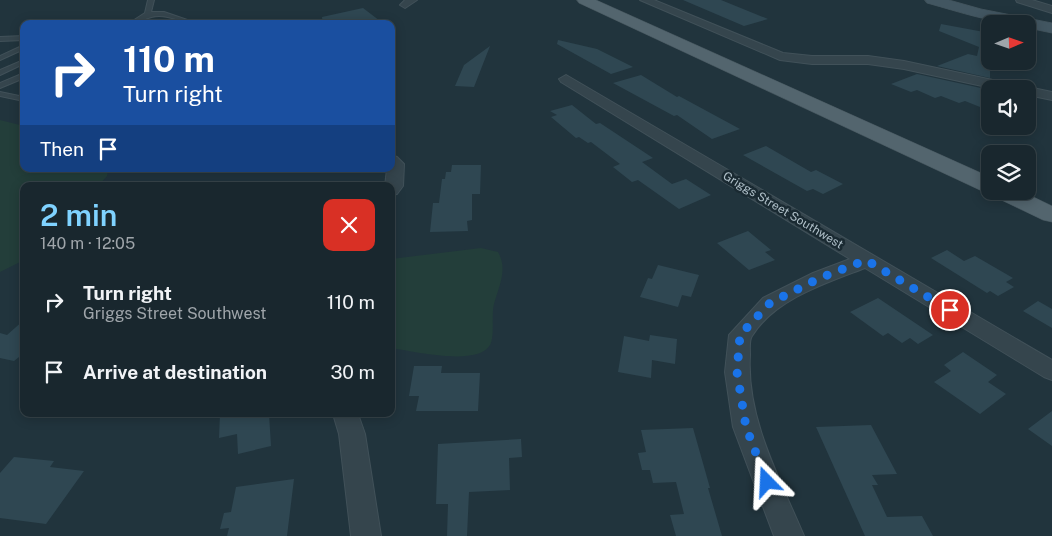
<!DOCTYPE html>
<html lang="en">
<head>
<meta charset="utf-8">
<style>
	body { margin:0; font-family:"Public Sans",sans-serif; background:#222f36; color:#f1f3f6; height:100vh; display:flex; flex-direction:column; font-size:19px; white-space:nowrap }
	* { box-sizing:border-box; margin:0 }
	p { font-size:16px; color:#9fa5aa }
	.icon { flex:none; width:28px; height:28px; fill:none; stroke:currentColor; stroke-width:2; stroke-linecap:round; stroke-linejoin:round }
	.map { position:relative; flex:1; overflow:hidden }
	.drawer { position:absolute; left:20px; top:182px; width:375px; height:235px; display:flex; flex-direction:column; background:#19272e; border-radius:10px; box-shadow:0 2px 12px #0003,0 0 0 1px #37444a }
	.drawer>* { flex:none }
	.banner { position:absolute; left:20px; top:20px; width:375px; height:152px; border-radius:10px; box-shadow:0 2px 12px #0003,0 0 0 1px #37444a; background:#1a4fa0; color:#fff; overflow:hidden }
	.needle { width:32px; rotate:88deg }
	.tools { position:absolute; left:981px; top:15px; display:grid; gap:10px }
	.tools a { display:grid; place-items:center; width:55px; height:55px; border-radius:10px; background:#19272e; box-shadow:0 2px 12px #0003,0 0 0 1px #37444a; font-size:25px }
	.pin { position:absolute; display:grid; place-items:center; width:42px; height:42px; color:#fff; margin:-21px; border:2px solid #fff; border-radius:50%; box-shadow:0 1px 5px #0007 }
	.me { position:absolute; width:55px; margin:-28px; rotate:339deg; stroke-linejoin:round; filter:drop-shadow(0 0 4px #0008) }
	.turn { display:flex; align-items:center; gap:18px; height:105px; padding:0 20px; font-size:22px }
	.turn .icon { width:65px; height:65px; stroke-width:2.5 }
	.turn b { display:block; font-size:35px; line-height:42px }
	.then { display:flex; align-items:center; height:48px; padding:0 20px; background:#0003; gap:10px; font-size:19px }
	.round { display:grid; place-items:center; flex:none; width:52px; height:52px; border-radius:10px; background:#222f36 }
	.head { display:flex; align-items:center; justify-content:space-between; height:85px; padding:0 20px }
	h1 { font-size:30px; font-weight:600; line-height:38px; color:#7fd2ff }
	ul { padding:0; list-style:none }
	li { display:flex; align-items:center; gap:15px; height:70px; padding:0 20px }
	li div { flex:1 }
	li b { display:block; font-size:19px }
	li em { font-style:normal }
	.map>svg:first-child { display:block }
	.green { fill:#233e3a }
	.building { fill:#2f4752 }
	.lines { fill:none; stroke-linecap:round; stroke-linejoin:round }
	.lane-casing { stroke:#415159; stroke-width:2 }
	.street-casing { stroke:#415159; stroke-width:2 }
	.secondary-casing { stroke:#415159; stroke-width:1 }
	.primary-casing { stroke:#415159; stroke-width:1 }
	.lane { fill:#35454d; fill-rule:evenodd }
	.street { fill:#35454d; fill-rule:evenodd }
	.secondary { fill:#425661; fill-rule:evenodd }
	.primary { fill:#53656e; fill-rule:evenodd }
	.route { stroke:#1a73e8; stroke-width:9; stroke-dasharray:0 16.2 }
	.labels { text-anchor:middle; stroke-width:5; stroke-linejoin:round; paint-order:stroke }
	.street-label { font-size:12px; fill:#b0c0c9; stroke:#1a2a32 }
</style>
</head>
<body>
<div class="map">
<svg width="1052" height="536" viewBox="0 0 1052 536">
	<rect width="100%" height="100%" fill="#21343d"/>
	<!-- green -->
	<path class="green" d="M0,120L24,126V169H108L107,176L98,186H24V260L0,272Z
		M481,248L498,252C508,269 499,286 494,304C491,315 495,336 490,345C477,367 413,351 391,348V259Z"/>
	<!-- building -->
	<path class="building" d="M683,0H721L768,19L744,26Z
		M363,8L384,24H323L322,17Z
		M941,24L984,32L986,25H990V78L937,66L968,54L977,56L979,47L939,31Z
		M558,40L597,49L633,67L611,74L557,44Z
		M490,46L474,87L455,86L464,65Z
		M917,74L990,90V111L965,101L959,103L941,96L935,98L917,90L911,92L891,84Z
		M641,75L677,97L679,96L740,129L712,139L677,115L674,116L613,83Z
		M572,105L596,124L600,123L653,158L642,162L672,184L686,179L711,195L679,209L638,180L632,182L613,167L620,164L591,142L588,143L579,137L576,138L551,117L557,115L550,111Z
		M766,146L811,172L816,170L843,184L823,194L813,189L807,191L743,155Z
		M452,165H481L480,194H472V220L467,221L468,231L430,232L433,203H439L442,179H445L446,172H451Z
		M748,231L771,250L765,252L775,260L749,270L717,243Z
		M947,250L964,261L975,256L1013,278L1006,282L1014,287L998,296L990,291L987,293L931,258Z
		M658,265L699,275L691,297L682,295L678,307L640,297L648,278L652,279Z
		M878,298L933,335L918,344L910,338L902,343L888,333L883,336L850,312Z
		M1038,301L1052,309V328L1023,311Z
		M24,320V353L14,361L0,358V333L7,335Z
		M650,335L677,339L675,364L652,360L651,378L618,372L624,336L649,341Z
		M963,352L997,375L988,382L1006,394L980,414L934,382L951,371L944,365Z
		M414,366H442L441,373H480L478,411H416L419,396H409Z
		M1052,411V446L1028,429Z
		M220,414H269L271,446L238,454L237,434L219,438Z
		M871,425L897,474L872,475L878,485H872L887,517L922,516L933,536H865L816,427Z
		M693,428L710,488H708L722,536H676L670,515L684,514L676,482L653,483L650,470H642L638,453L646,452L641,430Z
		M521,439L522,457L509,458L510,490L469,492L467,536H447L448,504H436L438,444Z
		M14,457L54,461L50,467L84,471L46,524L0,518V473Z
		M294,479L287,536H227L229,528L220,529L224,513L231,512L236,487Z"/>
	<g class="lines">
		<!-- lane casing -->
		<g class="lane-casing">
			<path id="lane" d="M148,0H154L151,12H164L199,24C185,24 173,16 159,16C146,16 140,24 128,24L145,13Z
				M24,36V40L0,41V37Z
				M24,45V49L0,60V56Z
				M19,62L22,64L21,65L0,75V70Z
				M24,73V78L0,88V83Z
				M0,92L24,97V101L0,96Z"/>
		</g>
		<!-- street casing -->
		<g class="street-casing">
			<path id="street" d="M405,0H417L405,8L400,5Z
				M640,0H654L783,53L812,56H868L904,61L1016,85L1023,89L1028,87L1052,92V100L1028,95V89H996L904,69L868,64H812L780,60Z
				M1016,0H1032L1052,6V13L1017,2Z
				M566,75L1052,360V380L1044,377L865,268C826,283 775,299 752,336C749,340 750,349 750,355C746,418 780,479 804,536H774L733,427L725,372L729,335L763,298L813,273L850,259L561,82L559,79Z
				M391,155L397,157L404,164L403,186L397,194L391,195V186H385L387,169H391Z
				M333,414H358L365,434L381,536H351L339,434Z"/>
		</g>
		<!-- secondary casing -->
		<g class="secondary-casing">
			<path id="secondary" d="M925,0H949L981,9L1052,23V33L1028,28V24C993,24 960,12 927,3Z"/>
		</g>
		<!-- primary casing -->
		<g class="primary-casing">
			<path id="primary" d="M577,0H596L990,177V191H1021L1052,206V222L1043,220L993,196L990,193L982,191L579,3Z"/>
		</g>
		<!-- lane -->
		<use href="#lane" class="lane"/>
		<!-- street -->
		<use href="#street" class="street"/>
		<!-- secondary -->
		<use href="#secondary" class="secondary"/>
		<!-- primary -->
		<use href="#primary" class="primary"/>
	</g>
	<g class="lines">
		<!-- route -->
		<path class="route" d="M767,482L746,427L737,372L740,335L770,303L820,278L866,260L950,310"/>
	</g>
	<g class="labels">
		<!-- street labels -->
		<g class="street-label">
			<text transform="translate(783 210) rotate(31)" y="4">Griggs Street Southwest</text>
		</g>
	</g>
</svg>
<div class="tools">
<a><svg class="needle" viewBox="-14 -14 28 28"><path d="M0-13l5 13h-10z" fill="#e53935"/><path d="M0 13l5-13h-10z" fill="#9fa5aa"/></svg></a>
<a><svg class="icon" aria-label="sound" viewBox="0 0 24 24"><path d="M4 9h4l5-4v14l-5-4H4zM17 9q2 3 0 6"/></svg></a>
<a><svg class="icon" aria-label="layers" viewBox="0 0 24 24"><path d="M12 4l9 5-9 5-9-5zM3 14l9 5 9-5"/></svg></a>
</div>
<div class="pin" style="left:950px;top:310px;background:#d93025"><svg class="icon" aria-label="arrive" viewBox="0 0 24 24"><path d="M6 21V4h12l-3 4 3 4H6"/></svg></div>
<svg class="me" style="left:767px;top:482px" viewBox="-20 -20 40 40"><path d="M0-17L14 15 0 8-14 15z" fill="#1a73e8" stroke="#fff" stroke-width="4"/></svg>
<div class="banner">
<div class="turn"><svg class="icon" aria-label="right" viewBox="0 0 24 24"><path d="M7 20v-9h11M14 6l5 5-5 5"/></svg><div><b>110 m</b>Turn right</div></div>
<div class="then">Then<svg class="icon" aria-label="arrive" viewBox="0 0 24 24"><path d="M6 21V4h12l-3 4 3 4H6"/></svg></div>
</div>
<section class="drawer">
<div class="head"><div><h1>2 min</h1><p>140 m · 12:05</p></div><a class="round" style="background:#d93025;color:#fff"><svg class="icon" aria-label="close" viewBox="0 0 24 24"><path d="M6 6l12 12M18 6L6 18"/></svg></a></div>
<ul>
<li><svg class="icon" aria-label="right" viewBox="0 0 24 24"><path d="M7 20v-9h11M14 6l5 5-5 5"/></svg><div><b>Turn right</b><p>Griggs Street Southwest</p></div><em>110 m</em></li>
<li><svg class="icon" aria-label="arrive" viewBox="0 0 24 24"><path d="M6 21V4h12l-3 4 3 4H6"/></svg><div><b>Arrive at destination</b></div><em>30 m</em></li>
</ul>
</section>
</div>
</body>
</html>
